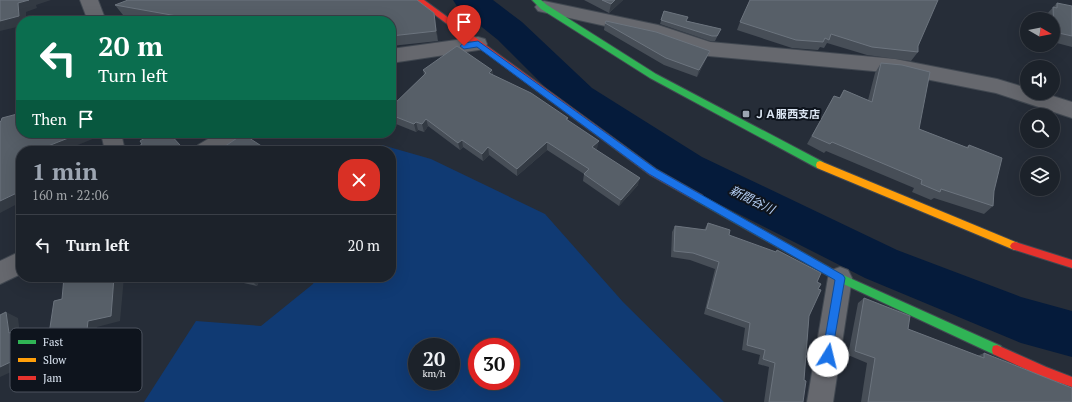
<!DOCTYPE html>
<html lang="en">
<head>
<meta charset="utf-8">
<style>
	body { margin:0; font-family:"PT Serif","Noto Sans JP",serif; background:#252a32; color:#f1f3f6; height:100vh; display:flex; flex-direction:column; font-size:15px; white-space:nowrap }
	* { box-sizing:border-box; margin:0 }
	p { font-size:13px; color:#a0a4a8 }
	.icon { flex:none; width:22px; height:22px; fill:none; stroke:currentColor; stroke-width:2; stroke-linecap:round; stroke-linejoin:round }
	.map { position:relative; flex:1; overflow:hidden }
	.panel { position:absolute; left:16px; top:146px; width:380px; height:136px; display:flex; flex-direction:column; background:#1c222a; border-radius:16px; box-shadow:0 4px 16px #0002,0 0 0 1px #3a3f47 }
	.panel>* { flex:none }
	.hud { position:absolute; left:16px; top:16px; width:380px; height:122px; border-radius:16px; box-shadow:0 4px 16px #0002,0 0 0 1px #3a3f47; background:#0b6e4f; color:#fff; overflow:hidden }
	.needle { width:26px; rotate:99deg }
	.fabs { position:absolute; left:1020px; top:12px; display:grid; gap:8px }
	.fabs a { display:grid; place-items:center; width:40px; height:40px; border-radius:50%; background:#1c222a; box-shadow:0 4px 16px #0002,0 0 0 1px #3a3f47; font-size:20px }
	.speed { position:absolute; left:408px; top:338px; display:flex; gap:8px; font-size:20px; font-weight:700; text-align:center }
	.speed>* { display:grid; place-content:center; width:52px; height:52px; border-radius:50%; background:#1c222a; box-shadow:0 4px 16px #0002,0 0 0 1px #3a3f47; line-height:1 }
	.speed small { font-size:10px; font-weight:400 }
	.speed .limit { border:6px solid #d22; background:#fff; color:#111 }
	.pin { position:absolute; display:grid; place-items:center; width:34px; height:34px; color:#fff; margin:-41px -17px; border-radius:50% 50% 50% 0; rotate:-45deg; box-shadow:0 0 4px #0007 }
	.pin .icon { rotate:45deg }
	.me { position:absolute; width:44px; margin:-22px; rotate:9deg; stroke-linejoin:round; filter:drop-shadow(0 0 3px #0008) }
	.turn { display:flex; align-items:center; gap:14px; height:84px; padding:0 16px; font-size:18px }
	.turn .icon { width:52px; height:52px; stroke-width:2.5 }
	.turn b { display:block; font-size:28px; line-height:34px }
	.then { display:flex; align-items:center; height:38px; padding:0 16px; background:#0003; gap:8px; font-size:15px }
	.round { display:grid; place-items:center; flex:none; width:42px; height:42px; border-radius:16px; background:#252a32 }
	.head { display:flex; align-items:center; justify-content:space-between; height:68px; padding:0 16px }
	h1 { font-size:24px; font-weight:700; line-height:30px; color:#9da6b2 }
	ul { padding:0; list-style:none }
	li { display:flex; align-items:center; gap:12px; height:60px; padding:0 16px; border-top:1px solid #3a3f47 }
	li div { flex:1 }
	li b { display:block; font-size:15px }
	li em { font-style:normal }
	.map>svg:first-child { display:block }
	.green { fill:#103a73; fill-rule:evenodd }
	.lines { fill:none; stroke-linecap:round; stroke-linejoin:round }
	.river { fill:#051b3b; fill-rule:evenodd }
	.street-casing { stroke:#414851; stroke-width:2 }
	.fast-casing { stroke:#414851; stroke-width:2 }
	.slow-casing { stroke:#414851; stroke-width:2 }
	.jam-casing { stroke:#414851; stroke-width:2 }
	.street { fill:#66686e; fill-rule:evenodd }
	.fast { fill:#30b455; fill-rule:evenodd }
	.slow { fill:#ff9f0a; fill-rule:evenodd }
	.jam { fill:#e5322d; fill-rule:evenodd }
	.wall { fill:#474e57 }
	.shaded-wall { fill:#333a43 }
	.building { fill:#575f68; stroke:#6c747e }
	.route { fill:#1a73e8; stroke:#114b97 }
	.poi-dot { fill:#9da6b2; stroke:#0e141d; stroke-width:1.5 }
	.labels { text-anchor:middle; stroke-width:4; stroke-linejoin:round; paint-order:stroke }
	.poi-label { font-size:11px; font-weight:bold; fill:#dde7f4; stroke:#0e141d; text-anchor:start }
	.water-label { font-size:12px; font-style:italic; fill:#b7d1f7; stroke:#0e141d }
	.key { fill:#0e141d; stroke:#4c535e; stroke-width:1 }
	.key-label { font-size:11px; fill:#dde7f4 }
</style>
</head>
<body>
<div class="map">
<svg width="1072" height="402" viewBox="0 0 1072 402">
	<rect width="100%" height="100%" fill="#262d38"/>
	<!-- green -->
	<path class="green" d="M382,145L431,159L545,214L623,302L724,402H144L196,321L261,326L313,284L316,277H391V151H379ZM417,347H451V381H417ZM477,347H511V381H477Z"/>
	<g class="lines">
		<!-- river -->
		<path class="river" d="M453,0H493L522,22L592,88L702,157L897,250L1021,297L1072,311V357L1021,343L865,278L674,181L566,108L498,40L458,8Z"/>
		<!-- street casing -->
		<g class="street-casing">
			<path id="street" d="M80,0H98L106,21H88Z
				M544,1L658,25L710,42L895,59L997,79L1027,88V93H1043L1072,102V118L996,93L895,73L709,56L655,37L538,11L535,7L538,3Z
				M478,37L485,39L487,44L485,49L391,63V49Z
				M101,133H121L125,151H105Z
				M218,133H245C235,152 213,151 195,151L198,145Z
				M21,251V274L0,284V261Z
				M840,267L848,270L852,278L833,402H807L828,278L832,270Z"/>
		</g>
		<!-- fast casing -->
		<g class="fast-casing">
			<path id="fast" d="M532,0H541L547,5L656,74L823,162L824,165L823,168H817L650,78L541,9Z
				M699,194L843,275L1001,346L1002,350L1001,354L997,355L993,354L837,281L696,201L695,198L696,195Z"/>
		</g>
		<!-- slow casing -->
		<g class="slow-casing">
			<path id="slow" d="M820,161L1018,243L1020,246L1018,249L1015,250L1012,249L817,168L816,165L817,162Z"/>
		</g>
		<!-- jam casing -->
		<g class="jam-casing">
			<path id="jam" d="M415,0H424L656,169L702,195L703,198L702,201H696L650,175Z
				M1015,242L1072,260V268L1012,249L1010,246L1012,243Z
				M997,345L1046,367L1072,377V387L1040,376L993,354L992,350L993,346Z"/>
		</g>
		<!-- street -->
		<use href="#street" class="street"/>
		<!-- fast -->
		<use href="#fast" class="fast"/>
		<!-- slow -->
		<use href="#slow" class="slow"/>
		<!-- jam -->
		<use href="#jam" class="jam"/>
	</g>
	<!-- wall -->
	<path class="wall" d="M584,0H623L609,13Z
		M1057,3L1072,6V47L1053,42V19H1045V16Z
		M115,5L434,13L438,41L391,46V21H156L123,15Z
		M664,11L687,21L721,29L715,41H710L660,24Z
		M740,22L918,46V52L911,61L867,55L827,43L824,48L820,47L818,50L792,48L737,30Z
		M605,23L710,51L697,77L664,65L604,30Z
		M881,63L919,129L966,147L969,145L994,191L993,206L984,214L934,198L931,200L912,192L914,188L826,151L824,153L807,144L829,105L834,96L839,98L844,90L868,100L875,73Z
		M423,70H492L493,75L568,118L567,120L597,149L596,150L638,185L619,206L583,181L584,174L547,150L517,176L489,155L483,161L463,147L460,150L428,126L424,132L418,130L416,132L391,122V107L424,75Z
		M708,223L729,235L817,282L818,289L809,316L804,380L803,402H764L769,367L758,364L760,355L742,350L745,328L704,314L715,269L690,260L671,257L672,232L675,226L704,230Z
		M217,277H261L257,286Z
		M864,298L908,329L977,356L984,353L1072,402H861L867,363L848,355L858,303Z"/>
	<!-- shaded-wall -->
	<path class="shaded-wall" d="M29,0H51L36,5L37,8L26,12V21H21V26L0,31V21L18,3Z
		M615,0H623L609,13L611,4Z
		M434,13L436,23L438,41L436,31Z
		M710,51L697,77L699,70Z
		M492,70L493,78L489,73Z
		M426,119L428,126L424,132L422,124Z
		M416,122L418,130L416,132L414,124Z
		M81,133H100V136L63,151H47L43,148Z
		M462,140L463,147L460,150L458,143Z
		M599,141L597,149L591,155L592,147Z
		M547,142V150L517,176V169Z
		M180,145L185,151H171Z
		M263,147L266,151H259Z
		M488,147L489,155L483,161L482,154Z
		M640,178L638,185L619,206L621,200Z
		M21,191V202L0,213V201Z
		M114,277H124L120,321L97,327L95,353L53,364L42,360L88,321Z
		M252,277H261L257,286L251,280Z
		M6,312L18,318L20,334L26,336L31,363L0,377V367L9,333Z"/>
	<!-- building -->
	<path class="building" d="M0,0H29L18,3L19,16L0,21Z
		M128,0H417L434,13L436,31L391,36V21H205L115,5Z
		M602,0H615L611,4Z
		M750,0H938L918,46V52L872,47L831,34L829,40L825,38L823,42L796,40L740,22Z
		M1057,3L1072,6V36L1054,32L1053,7L1057,8Z
		M664,11L688,17L686,21L721,29L717,36H712L661,20Z
		M606,21L656,32L710,51L699,70L666,58L605,23Z
		M457,46L492,70L489,73L531,93L568,118L566,119L599,141L592,147L640,178L621,200L584,174L589,169L547,142L517,169L488,147L482,154L462,140L458,143L426,119L422,124L416,122L414,124L391,115V107L426,73L423,70Z
		M881,63L902,65L930,72L919,129L968,148L969,145L1002,158L994,191L993,206L941,189L940,192L921,184L922,180L832,142L830,144L812,136L834,96L840,98L844,90L872,102Z
		M21,113V133H81L43,148L48,151H21V191L0,201V122L1,121L2,118Z
		M153,133H169L180,145L171,151H131L142,144L140,141Z
		M243,134L263,147L259,151H218Z
		M708,223L730,230L729,235L776,252L777,250L821,273L817,282L821,284L818,289L821,290L809,316L804,380L806,381L803,402H769L775,363L763,359L765,350L747,345L750,323L707,308L719,262L693,253L674,251L675,226L706,230Z
		M64,277H114L111,316L88,321L85,348L42,360L46,335L49,334L54,301L62,299Z
		M237,277H252L251,280Z
		M864,298L910,316L908,329L984,358V353L1072,388V402H868L875,358L855,351Z
		M6,312L9,333L15,331L19,358L0,367V315Z"/>
	<!-- route -->
	<path class="route" d="M478,41L656,169L843,275L845,278L831,359L828,361L824,359L822,356L835,280L649,174L477,47L464,49L460,46L464,43Z"/>
	<!-- markers -->
	<rect class="poi-dot" x="742" y="110" width="8" height="8" rx="2"/>
	<g class="labels">
		<!-- poi labels -->
		<g class="poi-label">
			<text x="754" y="118">ＪＡ服西支店</text>
		</g>
		<!-- water labels -->
		<g class="water-label">
			<text transform="translate(752 200) rotate(26)" y="4">新間谷川</text>
		</g>
	</g>
	<!-- legend -->
	<rect x="10" y="328" width="132" height="64" rx="6" class="key"/>
	<rect x="18" y="340" width="18" height="4" fill="#30b455"/>
	<rect x="18" y="358" width="18" height="4" fill="#ff9f0a"/>
	<rect x="18" y="376" width="18" height="4" fill="#e5322d"/>
	<g class="key-label">
		<text x="43" y="346">Fast</text>
		<text x="43" y="364">Slow</text>
		<text x="43" y="382">Jam</text>
	</g>
</svg>
<div class="fabs">
<a><svg class="needle" viewBox="-14 -14 28 28"><path d="M0-13l5 13h-10z" fill="#e53935"/><path d="M0 13l5-13h-10z" fill="#a0a4a8"/></svg></a>
<a><svg class="icon" aria-label="sound" viewBox="0 0 24 24"><path d="M4 9h4l5-4v14l-5-4H4zM17 9q2 3 0 6"/></svg></a>
<a><svg class="icon" aria-label="search" viewBox="0 0 24 24"><circle cx="10" cy="10" r="6"/><path d="M15 15l6 6"/></svg></a>
<a><svg class="icon" aria-label="layers" viewBox="0 0 24 24"><path d="M12 4l9 5-9 5-9-5zM3 14l9 5 9-5"/></svg></a>
</div>
<div class="speed"><div>20<small>km/h</small></div><div class="limit">30</div></div>
<div class="pin" style="left:464px;top:46px;background:#d93025"><svg class="icon" aria-label="arrive" viewBox="0 0 24 24"><path d="M6 21V4h12l-3 4 3 4H6"/></svg></div>
<svg class="me" style="left:828px;top:356px" viewBox="-20 -20 40 40"><circle r="19" fill="#fff"/><path d="M0-13L10 11 0 6-10 11z" fill="#1a73e8"/></svg>
<div class="hud">
<div class="turn"><svg class="icon" aria-label="left" viewBox="0 0 24 24"><path d="M17 20v-9H6M10 6l-5 5 5 5"/></svg><div><b>20 m</b>Turn left</div></div>
<div class="then">Then<svg class="icon" aria-label="arrive" viewBox="0 0 24 24"><path d="M6 21V4h12l-3 4 3 4H6"/></svg></div>
</div>
<section class="panel">
<div class="head"><div><h1>1 min</h1><p>160 m · 22:06</p></div><a class="round" style="background:#d93025;color:#fff"><svg class="icon" aria-label="close" viewBox="0 0 24 24"><path d="M6 6l12 12M18 6L6 18"/></svg></a></div>
<ul>
<li><svg class="icon" aria-label="left" viewBox="0 0 24 24"><path d="M17 20v-9H6M10 6l-5 5 5 5"/></svg><div><b>Turn left</b></div><em>20 m</em></li>
</ul>
</section>
</div>
</body>
</html>
